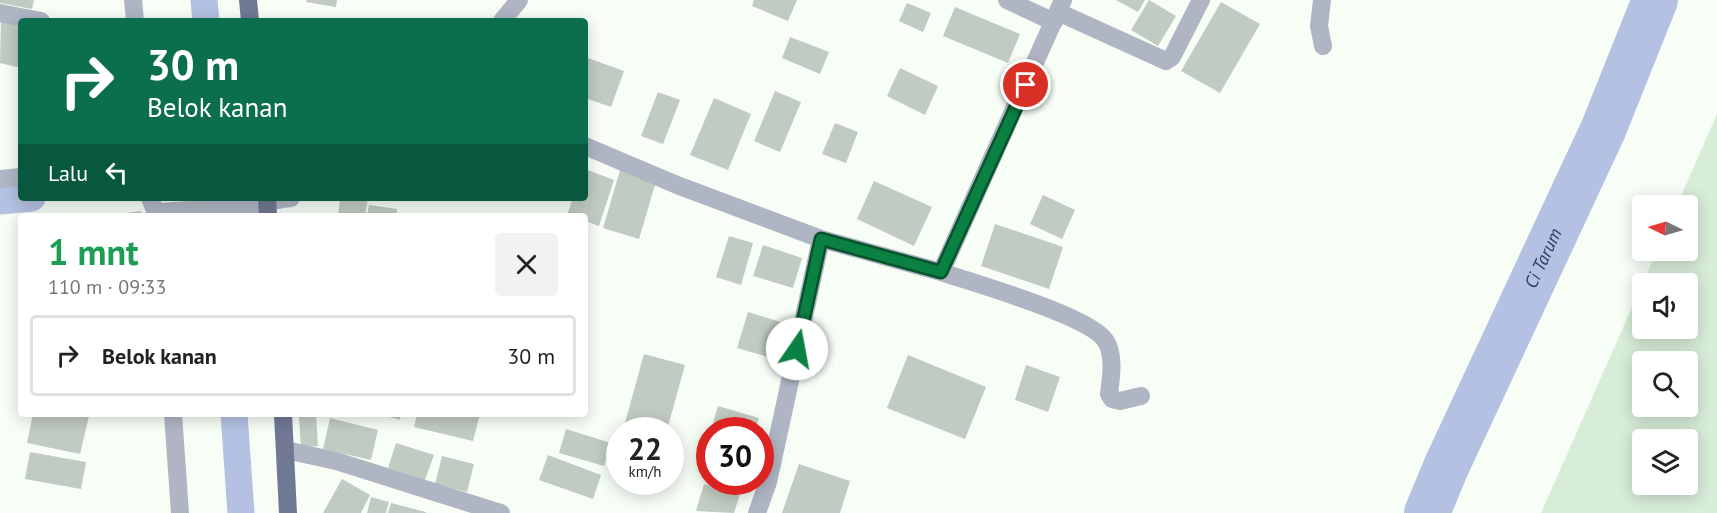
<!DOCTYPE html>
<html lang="id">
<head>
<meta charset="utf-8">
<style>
	body { margin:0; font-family:"PT Sans",sans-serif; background:#f2f2f2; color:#222; height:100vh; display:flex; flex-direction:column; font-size:22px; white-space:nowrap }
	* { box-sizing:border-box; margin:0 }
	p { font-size:20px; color:#767676 }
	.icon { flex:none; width:33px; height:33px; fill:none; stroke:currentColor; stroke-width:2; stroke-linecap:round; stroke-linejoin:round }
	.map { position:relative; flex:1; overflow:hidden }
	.details { position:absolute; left:18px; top:213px; width:570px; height:204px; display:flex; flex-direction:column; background:#fff; border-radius:6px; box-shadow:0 3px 15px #0003 }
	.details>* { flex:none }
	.guide { position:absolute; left:18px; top:18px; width:570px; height:183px; border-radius:6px; box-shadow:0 3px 15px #0003; background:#0b6e4f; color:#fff; overflow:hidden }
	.needle { width:39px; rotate:275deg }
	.buttons { position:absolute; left:1632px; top:195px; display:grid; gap:12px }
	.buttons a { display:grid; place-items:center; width:66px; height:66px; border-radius:6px; background:#fff; box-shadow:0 3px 15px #0003; font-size:30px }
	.speed { position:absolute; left:606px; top:417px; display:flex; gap:12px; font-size:30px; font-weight:700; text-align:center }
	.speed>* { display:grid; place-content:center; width:78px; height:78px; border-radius:50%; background:#fff; box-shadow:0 3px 15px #0003; line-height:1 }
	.speed small { font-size:15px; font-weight:400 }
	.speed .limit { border:9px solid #d22; background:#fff; color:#111 }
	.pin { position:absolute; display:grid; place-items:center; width:51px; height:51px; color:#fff; margin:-26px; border:3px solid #fff; border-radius:50%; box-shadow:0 2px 6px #0007 }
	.me { position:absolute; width:66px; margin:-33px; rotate:12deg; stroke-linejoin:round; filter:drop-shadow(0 0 4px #0008) }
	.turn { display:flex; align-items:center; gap:21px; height:126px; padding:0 30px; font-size:27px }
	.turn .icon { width:78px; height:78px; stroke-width:2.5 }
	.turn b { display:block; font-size:42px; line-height:51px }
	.then { display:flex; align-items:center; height:57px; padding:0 30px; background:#0003; gap:12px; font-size:22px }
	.round { display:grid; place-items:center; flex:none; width:63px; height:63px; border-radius:6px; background:#f2f2f2 }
	.head { display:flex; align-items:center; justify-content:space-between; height:102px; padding:0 30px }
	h1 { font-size:36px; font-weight:700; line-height:45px; color:#1e9e55 }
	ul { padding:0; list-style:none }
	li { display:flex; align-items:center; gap:18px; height:81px; margin:0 12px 9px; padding:0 18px; border:3px solid #e0e0e0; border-radius:6px }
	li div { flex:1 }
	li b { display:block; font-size:22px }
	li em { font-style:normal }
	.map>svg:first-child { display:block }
	.green { fill:#d7edd8; fill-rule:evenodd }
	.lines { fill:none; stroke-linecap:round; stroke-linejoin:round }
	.canal { stroke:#b4c1e2; stroke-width:27 }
	.river { stroke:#b4c1e2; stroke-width:46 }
	.building { fill:#c0cbc1 }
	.street { stroke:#afb5c3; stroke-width:18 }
	.primary { stroke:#6f7993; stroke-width:18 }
	.route-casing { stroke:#07532c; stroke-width:15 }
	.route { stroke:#0b8043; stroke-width:10 }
	.labels { text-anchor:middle; stroke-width:5; stroke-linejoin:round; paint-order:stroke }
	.water-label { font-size:18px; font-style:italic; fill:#2c3b67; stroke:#f6fef6 }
</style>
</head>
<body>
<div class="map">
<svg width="1717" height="513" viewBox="0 0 1717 513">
	<rect width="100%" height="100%" fill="#f6fef6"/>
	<!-- green -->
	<path class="green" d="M1717,114V513H1541L1657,251L1688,250V206L1677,205ZM1642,284H1688V328H1642ZM1642,362H1688V406H1642ZM1642,440H1688V484H1642Z"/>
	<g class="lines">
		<!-- canal -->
		<path class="canal" d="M204,0L206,21
			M0,201L32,198
			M234,414L241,513"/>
		<!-- river -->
		<path class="river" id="s1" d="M1427,513L1446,467L1603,130L1655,0"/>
	</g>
	<!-- building -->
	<path class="building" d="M0,0H34L32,9L0,3Z
		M307,0H337L336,7L306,2Z
		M754,0H797L788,21L752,6Z
		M1116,0H1145L1138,12Z
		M1149,0L1176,16L1158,46L1131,30Z
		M1221,2L1260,24L1220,93L1181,71Z
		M907,3L931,13L923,32L899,21Z
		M955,7L1020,34L1008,63L943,36Z
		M1,20L21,25V68L0,63Z
		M790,37L829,52L820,74L782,58Z
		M585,57L624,71L611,107L585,98Z
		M900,68L938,86L925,115L887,96Z
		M775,91L801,102L780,152L754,141Z
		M658,92L680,100L663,144L641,136Z
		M714,98L751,114L728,170L690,155Z
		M835,123L858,132L846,163L822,154Z
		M621,167L657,178L639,239L603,228Z
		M585,169L614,180L599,226L585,221V216L567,215L573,198H585Z
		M874,181L932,207L914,246L857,219Z
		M1043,195L1075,210L1062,239L1030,224Z
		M340,198H368L365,216H338Z
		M369,205L397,209L396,216H367Z
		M141,211V216H114L113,215Z
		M995,224L1063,247L1049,289L981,266Z
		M729,236L753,243L741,285L716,277Z
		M763,245L802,258L793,288L753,276Z
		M748,312L790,325L779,360L737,348Z
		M644,354L685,365L667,430H623Z
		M908,355L986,387L965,439L887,408Z
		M1026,365L1060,377L1048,412L1015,400Z
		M718,406L759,418L755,430H711Z
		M33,414H79L89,416L80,454L27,443Z
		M379,414H401L400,420Z
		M417,414H480L473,441L414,427Z
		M316,415L318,446L301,447L299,417Z
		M330,418L378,430L371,460L323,449Z
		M566,429L611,443L604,466L559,453Z
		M709,440H710V459L704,458Z
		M396,443L434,455L425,480L388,468Z
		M30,452L86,462L81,489L25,479Z
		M548,455L601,475L593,499L539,480Z
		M442,456L474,464L467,492L435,484Z
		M799,464L850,481L840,513H782Z
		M342,479L370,495L361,513H323Z
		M704,484L740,494L734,513L696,511Z
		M371,497L389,502L386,513H367Z
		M391,503L426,512V513H388Z"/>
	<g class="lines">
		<!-- street -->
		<path class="street" d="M133,0L135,21
			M1007,0L1054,22
			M1322,0L1319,26L1323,46
			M1058,12L1166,61L1172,57L1201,0
			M0,13L41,21
			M502,21L519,0
			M585,146L677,185L821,239L941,272L1063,0
			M0,179L21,177
			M150,198L156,213C183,208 210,212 236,208C255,205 272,200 291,198
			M941,272C974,283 1089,316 1105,340C1115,354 1111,378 1109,394L1112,399L1120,401L1141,396
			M173,414L180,513
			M286,450L336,461L501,513
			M757,513L768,482L821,239"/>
		<!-- primary -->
		<path class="primary" d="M248,0L250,21
			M267,198L268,216
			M283,414L288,513"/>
	</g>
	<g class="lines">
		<!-- route casing -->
		<g class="route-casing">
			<path id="route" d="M797,349L821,239L941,272L1026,85"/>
		</g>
		<!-- route -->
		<use href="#route" class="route"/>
	</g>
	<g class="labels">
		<!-- water labels -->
		<g class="water-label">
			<text dy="6" stroke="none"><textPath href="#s1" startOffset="280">Ci Tarum</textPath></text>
		</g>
	</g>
</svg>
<div class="buttons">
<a><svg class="needle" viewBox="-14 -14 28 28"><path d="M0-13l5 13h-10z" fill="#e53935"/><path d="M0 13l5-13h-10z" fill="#767676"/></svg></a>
<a><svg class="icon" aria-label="sound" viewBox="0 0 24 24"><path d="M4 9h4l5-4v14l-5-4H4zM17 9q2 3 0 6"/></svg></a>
<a><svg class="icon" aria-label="search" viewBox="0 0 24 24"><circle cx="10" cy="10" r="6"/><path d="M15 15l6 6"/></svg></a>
<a><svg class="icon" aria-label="layers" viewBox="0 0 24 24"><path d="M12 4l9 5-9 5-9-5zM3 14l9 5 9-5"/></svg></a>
</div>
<div class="speed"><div>22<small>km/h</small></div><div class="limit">30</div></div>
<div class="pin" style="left:1026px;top:85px;background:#d93025"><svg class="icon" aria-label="arrive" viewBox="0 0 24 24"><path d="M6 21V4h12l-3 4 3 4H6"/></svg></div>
<svg class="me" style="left:797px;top:349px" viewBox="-20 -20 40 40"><circle r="19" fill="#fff"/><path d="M0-13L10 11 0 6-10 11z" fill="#0b8043"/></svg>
<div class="guide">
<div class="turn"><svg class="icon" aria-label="right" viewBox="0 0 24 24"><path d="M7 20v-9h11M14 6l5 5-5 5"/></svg><div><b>30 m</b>Belok kanan</div></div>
<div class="then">Lalu<svg class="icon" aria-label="left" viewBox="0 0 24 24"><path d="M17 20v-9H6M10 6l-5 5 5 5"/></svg></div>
</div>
<section class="details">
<div class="head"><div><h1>1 mnt</h1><p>110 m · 09:33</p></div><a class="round"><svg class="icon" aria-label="close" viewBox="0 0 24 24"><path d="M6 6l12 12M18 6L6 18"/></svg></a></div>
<ul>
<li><svg class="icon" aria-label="right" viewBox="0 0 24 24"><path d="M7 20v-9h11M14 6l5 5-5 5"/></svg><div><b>Belok kanan</b></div><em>30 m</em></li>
</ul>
</section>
</div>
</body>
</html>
